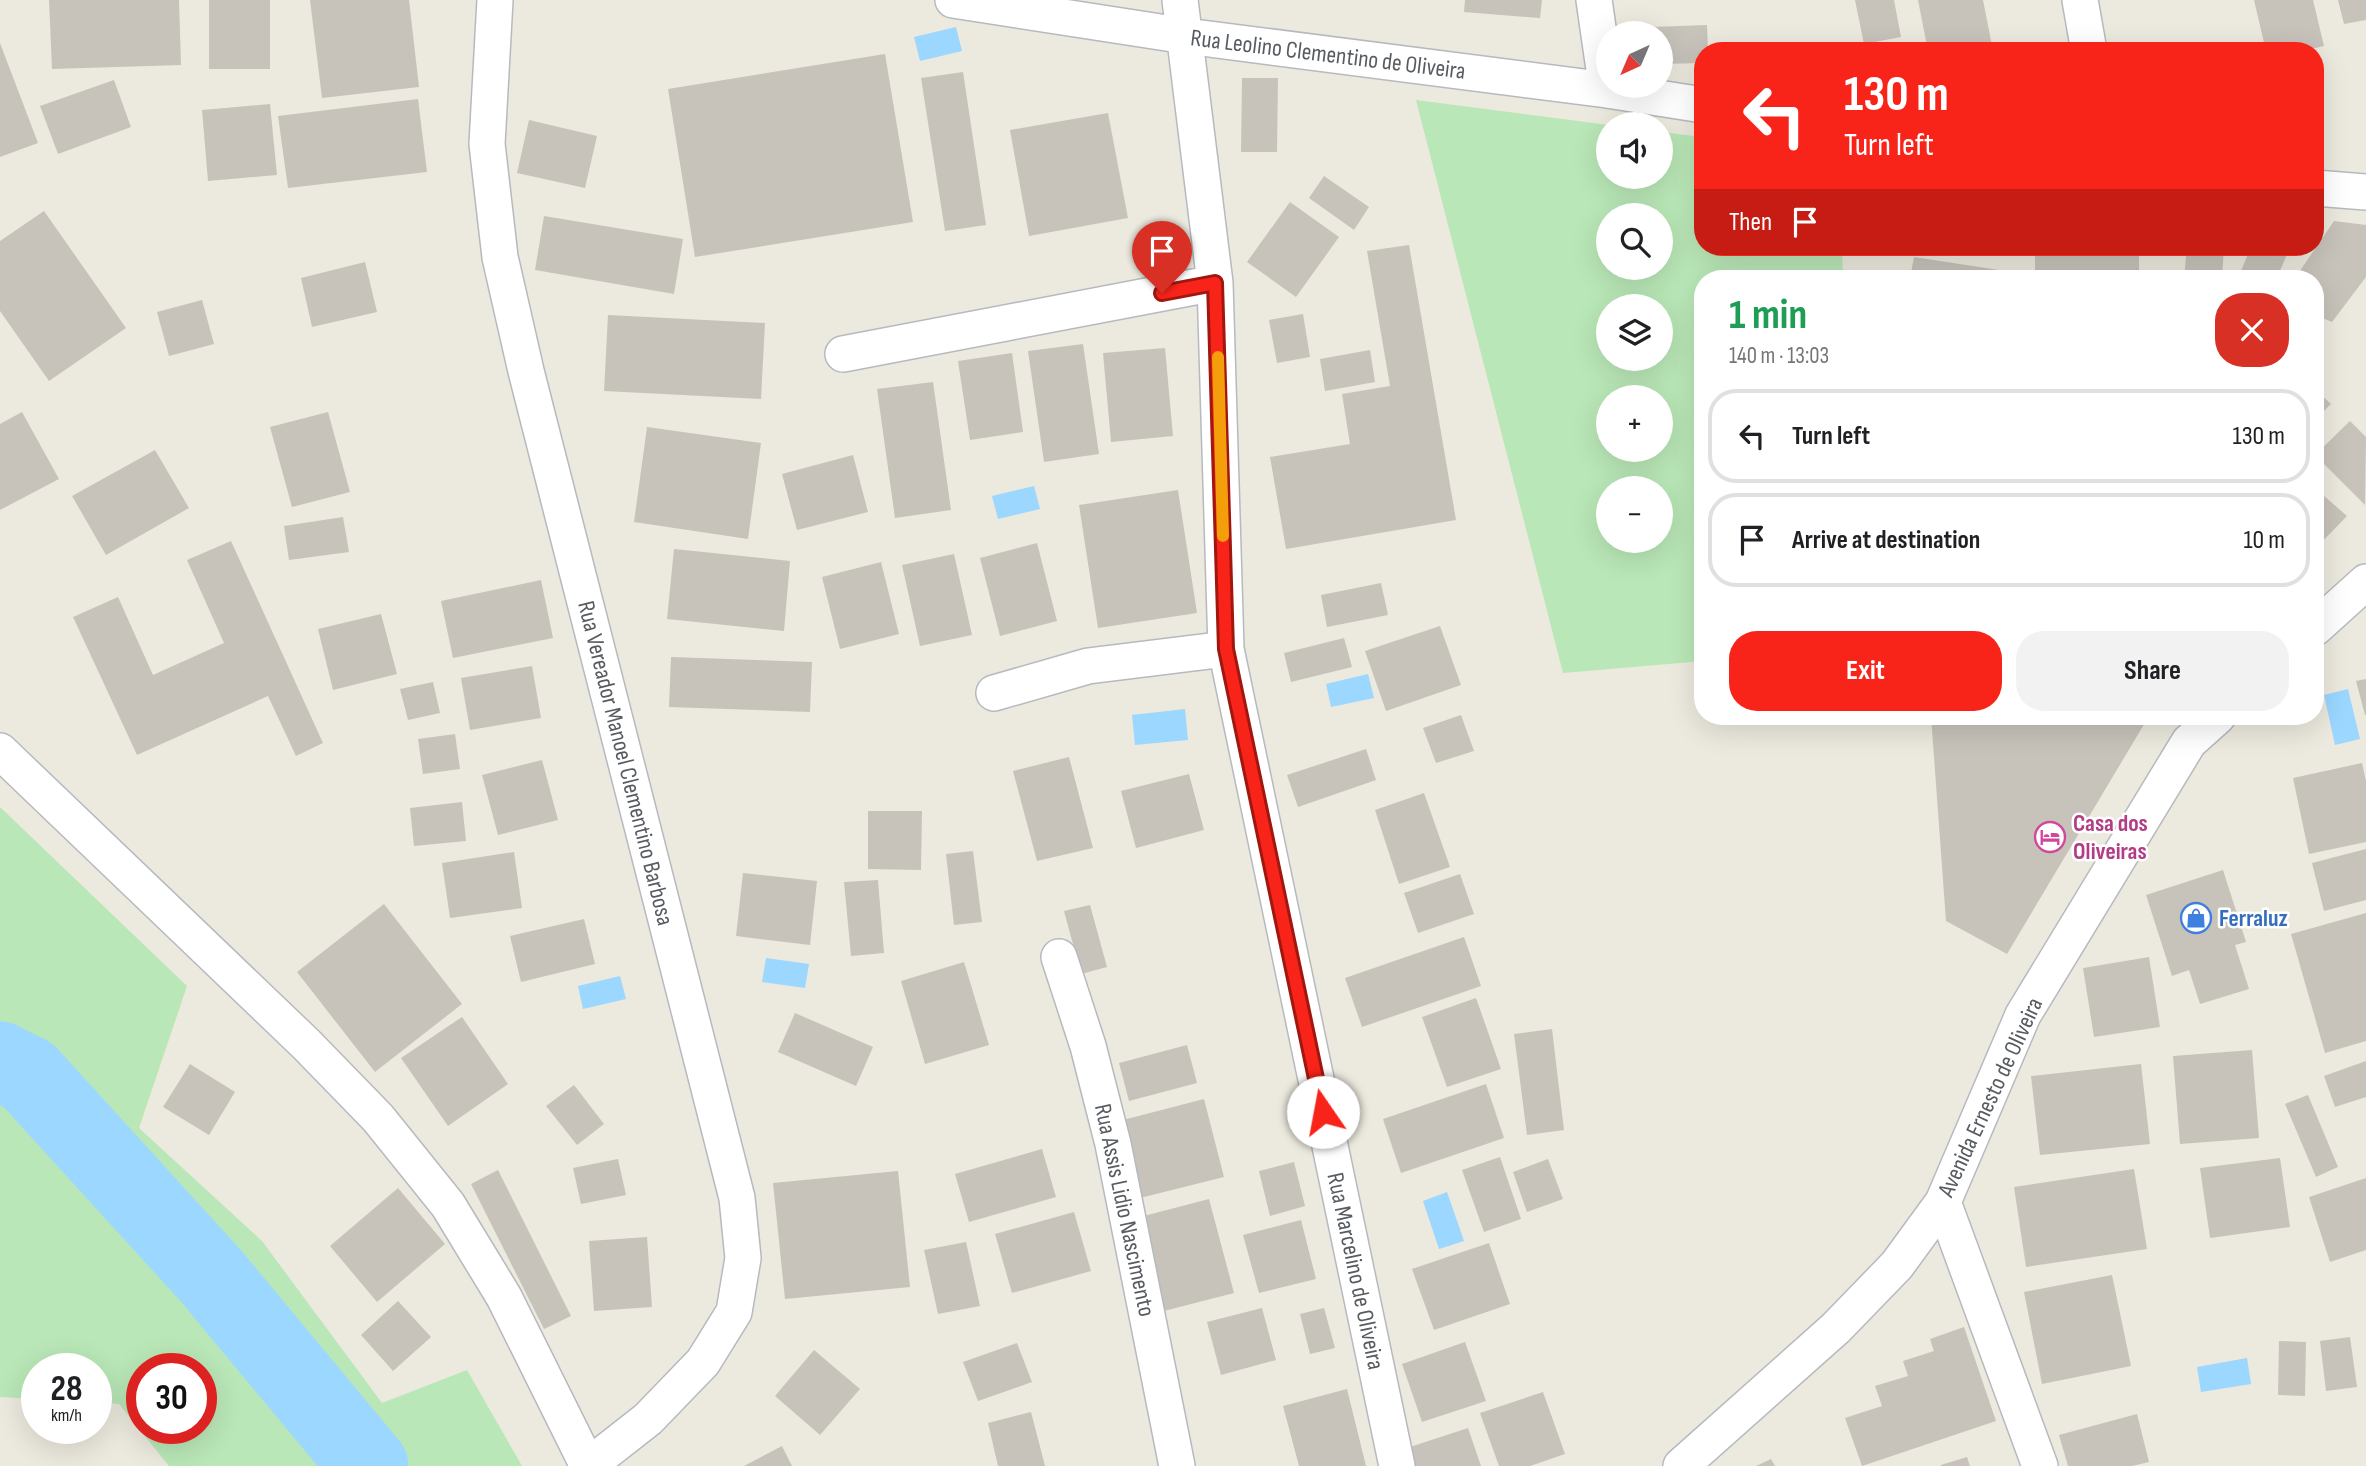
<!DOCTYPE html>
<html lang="en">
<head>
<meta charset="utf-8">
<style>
	body { margin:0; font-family:"Sofia Sans Condensed",sans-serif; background:#f2f2f2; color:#202124; height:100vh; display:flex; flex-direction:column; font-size:26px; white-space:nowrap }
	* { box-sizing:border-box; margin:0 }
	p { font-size:23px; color:#757577 }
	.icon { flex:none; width:38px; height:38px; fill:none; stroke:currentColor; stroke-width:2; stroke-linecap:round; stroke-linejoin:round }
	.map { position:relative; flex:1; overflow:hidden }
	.sheet { position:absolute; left:1694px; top:270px; width:630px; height:455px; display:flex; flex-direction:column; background:#fff; border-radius:28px; box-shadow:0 7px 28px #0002 }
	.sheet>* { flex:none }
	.guide { position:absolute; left:1694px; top:42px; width:630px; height:214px; border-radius:28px; box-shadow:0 7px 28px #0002; background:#f82319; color:#fff; overflow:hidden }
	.needle { width:46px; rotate:224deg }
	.fabs { position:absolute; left:1596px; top:21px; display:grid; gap:14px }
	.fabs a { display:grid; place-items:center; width:77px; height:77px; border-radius:50%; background:#fff; box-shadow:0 7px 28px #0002; font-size:35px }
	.speed { position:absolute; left:21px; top:1353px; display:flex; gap:14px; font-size:35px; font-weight:700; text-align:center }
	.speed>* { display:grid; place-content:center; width:91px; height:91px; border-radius:50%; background:#fff; box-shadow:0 7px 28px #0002; line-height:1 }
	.speed small { font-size:18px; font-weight:400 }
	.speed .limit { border:10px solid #d22; background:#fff; color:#111 }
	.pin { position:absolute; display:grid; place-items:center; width:60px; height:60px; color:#fff; margin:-72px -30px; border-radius:50% 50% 50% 0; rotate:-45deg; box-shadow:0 0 7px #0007 }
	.pin .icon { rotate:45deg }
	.me { position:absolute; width:77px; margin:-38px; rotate:348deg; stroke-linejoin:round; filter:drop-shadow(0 0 5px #0008) }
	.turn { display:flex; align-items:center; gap:24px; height:147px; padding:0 35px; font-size:32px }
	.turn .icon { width:91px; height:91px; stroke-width:2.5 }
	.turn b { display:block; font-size:49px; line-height:60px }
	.then { display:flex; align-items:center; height:66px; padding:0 35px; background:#0003; gap:14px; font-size:26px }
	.round { display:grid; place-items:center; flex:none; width:74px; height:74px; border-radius:28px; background:#f2f2f2 }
	.headline { display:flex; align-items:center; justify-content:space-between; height:119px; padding:0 35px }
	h1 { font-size:42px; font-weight:700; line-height:52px; color:#1e9e55 }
	.action { display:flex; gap:14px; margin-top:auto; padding:14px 35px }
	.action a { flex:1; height:80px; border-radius:28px; background:#f82319; color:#fff; font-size:28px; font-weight:700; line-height:80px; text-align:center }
	.action a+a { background:#f2f2f2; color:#202124 }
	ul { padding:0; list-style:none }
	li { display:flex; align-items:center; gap:21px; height:94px; margin:0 14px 10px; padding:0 21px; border:4px solid #e0e0e0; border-radius:28px }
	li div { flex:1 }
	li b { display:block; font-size:26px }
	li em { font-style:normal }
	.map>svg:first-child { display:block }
	.green { fill:#b9e7b7; fill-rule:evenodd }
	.water { fill:#9bd7ff }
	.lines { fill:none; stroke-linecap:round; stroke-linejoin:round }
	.river { stroke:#9bd7ff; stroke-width:79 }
	.building { fill:#c7c3bb }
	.minor-casing { stroke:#b6babf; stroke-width:38 }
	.minor { stroke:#fff; stroke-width:35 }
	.route-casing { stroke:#a11710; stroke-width:18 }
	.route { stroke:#f82319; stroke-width:12 }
	.slow { stroke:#f59e0b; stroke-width:12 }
	.labels { text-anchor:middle; stroke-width:5; stroke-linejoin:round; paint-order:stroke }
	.street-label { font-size:24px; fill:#575c61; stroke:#fff }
	.hotel-label { font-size:24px; font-weight:bold; fill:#b23c85; stroke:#fff; text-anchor:start }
	.shop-label { font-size:24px; font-weight:bold; fill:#366cbe; stroke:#fff; text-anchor:start }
</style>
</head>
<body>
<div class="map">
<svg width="2366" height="1466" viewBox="0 0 2366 1466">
	<rect width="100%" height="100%" fill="#ece9de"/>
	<!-- green -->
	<path class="green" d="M1416,100L1608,125V177H1661V132L1703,137V247H1842L1843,278H1703V661L1563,673ZM1608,215H1661V268H1608ZM1608,306H1661V359H1608ZM1608,397H1661V450H1608ZM1608,488H1661V541H1608Z
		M0,807L187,986L139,1128L262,1241L382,1403L467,1370L522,1466H169L119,1404L96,1402V1368H37V1399L0,1397ZM142,1368H201V1428H142Z"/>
	<!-- water -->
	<path class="water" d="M956,27L962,51L920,61L914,37Z
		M1034,486L1040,509L998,519L992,496Z
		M1368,674L1374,698L1331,707L1326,684Z
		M2348,689L2360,739L2335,745L2324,695Z
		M1185,709L1188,740L1135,745L1132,715Z
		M766,958L809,964L805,988L762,982Z
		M620,976L626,999L583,1009L578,986Z
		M1447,1192L1464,1241L1439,1249L1423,1201Z
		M2247,1358L2251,1384L2201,1392L2197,1367Z"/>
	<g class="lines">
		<!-- river -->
		<path class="river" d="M0,1061L28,1075L211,1276L369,1466"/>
	</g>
	<!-- building -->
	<path class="building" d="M49,0H179L181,65L52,69Z
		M209,0H270V69H209Z
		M310,0H409L419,87L322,98Z
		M1465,0H1542L1540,18L1464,12Z
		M1855,0H1894L1901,37L1864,44Z
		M1918,0H1983L1993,51H1928Z
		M2254,0H2313L2324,46L2302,51H2266Z
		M2338,0H2366V20L2344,24Z
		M1707,25L1708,51H1703V63L1661,64V33H1651V27Z
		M0,43L38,143L0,157Z
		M885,54L913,222L695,257L668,89Z
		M963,72L986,225L945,231L921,78Z
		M1242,78H1278L1277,152H1241Z
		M114,80L131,127L58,154L40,106Z
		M418,99L427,172L288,188L278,116Z
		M270,104L277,175L208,181L202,110Z
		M1108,113L1128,218L1029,236L1010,130Z
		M529,120L597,136L585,188L517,173Z
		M1324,176L1369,207L1354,230L1309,198Z
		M1290,202L1339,237L1296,297L1247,262Z
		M44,211L126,328L49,381L0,311V241Z
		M544,216L683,239L674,294L535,270Z
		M2334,221L2366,225V277L2332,322L2315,315V278H2295Z
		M1409,245L1456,520L1286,549L1270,457L1350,444L1342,394L1390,386L1367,251Z
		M2035,247H2139V278H2035Z
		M2187,247H2224L2222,278H2184Z
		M2251,247H2290L2277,278H2238Z
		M1914,257L2025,274L2024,278H1910Z
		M365,262L377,312L312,327L301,278Z
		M202,300L214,344L169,356L157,312Z
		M1303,314L1310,357L1277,363L1269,320Z
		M608,315L765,323L761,399L604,391Z
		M1083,344L1099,454L1044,462L1028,351Z
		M1165,348L1173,436L1111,442L1103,353Z
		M1370,350L1375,382L1325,391L1320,359Z
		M1012,353L1023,432L970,440L958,361Z
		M933,382L951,510L895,518L877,389Z
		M2315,389L2331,404L2315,420Z
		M22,412L59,479L0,510V424Z
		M328,412L350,492L292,507L270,427Z
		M2350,421L2366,437L2365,505L2315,455Z
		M647,427L761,443L748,539L634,522Z
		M155,450L189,508L106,555L72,496Z
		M853,455L868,512L797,530L782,474Z
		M2315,488L2347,516L2315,549Z
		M1178,490L1197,613L1098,628L1079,505Z
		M343,517L349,552L289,560L284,526Z
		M231,541L323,743L296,756L268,696L137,755L73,617L118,597L153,675L224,643L187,560Z
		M1037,543L1057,621L1000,636L980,558Z
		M674,549L790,561L784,631L667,619Z
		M954,554L972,635L920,646L902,565Z
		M881,562L899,634L840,649L822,577Z
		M541,580L553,638L453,658L441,601Z
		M1381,583L1388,615L1327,627L1321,595Z
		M381,614L397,674L333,690L318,629Z
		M1440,626L1461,685L1386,711L1365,651Z
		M1344,638L1352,667L1291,682L1284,653Z
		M671,657L812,662L810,712L669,707Z
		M532,666L541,718L470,730L461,678Z
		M2366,679V715H2365L2356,681Z
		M433,682L440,713L408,720L400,689Z
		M1461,715L1474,751L1436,763L1423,728Z
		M1931,716H2089L2146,721L2007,954L1946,921Z
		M455,734L460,769L423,774L418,739Z
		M1366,749L1376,780L1298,807L1287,775Z
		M1069,757L1093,848L1037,861L1013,771Z
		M542,760L558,820L498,835L482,775Z
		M2362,763L2366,781V842L2309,854L2293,778Z
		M1189,774L1204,830L1136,848L1121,791Z
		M1424,793L1450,867L1399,884L1375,810Z
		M462,802L466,841L414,846L410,808Z
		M868,811H922L921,870L868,869Z
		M2366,849V900L2324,911L2312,863Z
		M973,851L982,922L954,925L946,854Z
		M514,852L522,908L450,918L442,863Z
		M2223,870L2246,942L2235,945L2249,989L2200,1004L2189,970L2172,976L2146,895Z
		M743,873L817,881L810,945L736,936Z
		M1460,874L1474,914L1418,933L1404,893Z
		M878,880L884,953L851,956L844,882Z
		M384,904L462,1004L375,1072L297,972Z
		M1090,905L1107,967L1081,974L1064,911Z
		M2366,913V1041L2325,1053L2291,934Z
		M584,919L595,964L521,982L510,936Z
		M1464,937L1481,986L1362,1027L1345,978Z
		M2149,957L2160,1027L2094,1037L2083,968Z
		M964,962L989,1045L925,1064L901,981Z
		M1476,998L1501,1069L1447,1087L1422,1017Z
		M795,1013L873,1047L856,1086L778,1052Z
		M462,1017L508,1084L448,1126L401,1058Z
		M1552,1029L1564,1130L1527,1135L1514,1034Z
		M1187,1045L1197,1083L1129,1101L1119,1063Z
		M2252,1050L2259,1138L2180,1144L2173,1056Z
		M2366,1061V1097L2335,1107L2324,1076Z
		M190,1064L235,1092L209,1135L163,1107Z
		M2141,1064L2150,1144L2040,1155L2031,1076Z
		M1486,1084L1504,1138L1401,1173L1383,1119Z
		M574,1085L604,1124L577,1145L546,1106Z
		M2308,1095L2338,1167L2316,1177L2285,1104Z
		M1204,1099L1224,1177L1140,1198L1119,1121Z
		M1042,1149L1056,1197L969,1222L955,1174Z
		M1500,1157L1521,1219L1484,1232L1462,1170Z
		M2280,1158L2290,1227L2210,1238L2200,1168Z
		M618,1159L626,1195L581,1204L573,1168Z
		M1548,1159L1563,1199L1527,1212L1513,1172Z
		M1294,1162L1305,1206L1270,1216L1259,1171Z
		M2134,1169L2147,1249L2026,1267L2014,1187Z
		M498,1170L571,1316L544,1329L471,1184Z
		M898,1171L910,1287L785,1299L773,1183Z
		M2366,1178V1250L2330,1262L2309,1197Z
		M398,1188L445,1244L377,1302L330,1246Z
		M1209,1199L1234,1293L1164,1311L1140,1217Z
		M1074,1212L1091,1271L1012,1293L995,1234Z
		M1301,1220L1316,1279L1259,1293L1243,1235Z
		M647,1237L652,1307L594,1311L589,1241Z
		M966,1242L980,1306L938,1314L924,1250Z
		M1489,1243L1510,1304L1434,1330L1412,1269Z
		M2112,1275L2131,1366L2042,1384L2024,1292Z
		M398,1301L431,1337L393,1371L361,1335Z
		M1262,1308L1276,1360L1221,1375L1207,1322Z
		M1324,1308L1335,1348L1310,1354L1300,1314Z
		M1964,1327L1996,1421L1862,1466L1845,1418L1882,1406L1875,1386L1908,1376L1903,1361L1934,1351L1930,1339Z
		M2350,1337L2357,1387L2326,1391L2320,1341Z
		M2279,1341L2306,1342L2305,1396L2278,1395Z
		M1465,1342L1486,1401L1422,1422L1402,1364Z
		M1017,1343L1032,1382L978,1401L963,1362Z
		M814,1350L860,1389L820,1435L775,1396Z
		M1347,1389L1366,1466H1299L1283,1406Z
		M1543,1392L1565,1454L1530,1466H1499L1480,1413Z
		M1031,1412L1045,1466H998L988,1423Z
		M2137,1414L2149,1462L2132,1466H2068L2059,1435Z
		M1468,1428L1481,1466H1413L1407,1448Z
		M782,1446L792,1466H744Z
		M1967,1457L1970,1466H1941V1465Z
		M1771,1459L1775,1466H1756Z"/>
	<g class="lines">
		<!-- minor casing -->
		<g class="minor-casing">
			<path id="minor" d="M495,0L487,144L500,257L526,371L737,1198L743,1258L734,1312L703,1362L648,1419L588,1466
				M953,0L1186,36L1607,90L1703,105
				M1180,0L1215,283L1226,649L1397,1466
				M1594,0L1607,90
				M2080,0L2089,51
				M2315,188L2366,192
				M843,354L1215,283
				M2315,628L2366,582
				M994,693L1088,666L1226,649
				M0,751L306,1044L378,1118L448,1205L504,1297L588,1466
				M1059,957L1088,1046L1113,1144L1177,1466
				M1943,1202L2040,1466
				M1681,1466L1836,1328L1897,1265L1943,1202L2023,1015L2189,742L2218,716"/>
		</g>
		<!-- minor -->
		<use href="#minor" class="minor"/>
	</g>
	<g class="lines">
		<!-- route casing -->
		<g class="route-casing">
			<path id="route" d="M1162,293L1215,283L1226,649L1323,1112"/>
		</g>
		<!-- route -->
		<use href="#route" class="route"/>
		<!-- slow -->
		<path class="slow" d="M1218,357L1223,536"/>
	</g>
	<!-- icons -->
	<defs>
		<g id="hotel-ring" transform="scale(1.575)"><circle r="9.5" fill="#fff" stroke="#d1479c" stroke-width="1.5"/><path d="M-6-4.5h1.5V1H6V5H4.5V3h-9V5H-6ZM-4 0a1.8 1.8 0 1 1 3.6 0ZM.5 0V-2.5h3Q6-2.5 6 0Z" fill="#d1479c"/></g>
		<g id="shop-ring" transform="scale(1.575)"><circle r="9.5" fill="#fff" stroke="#3f7fe0" stroke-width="1.5"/><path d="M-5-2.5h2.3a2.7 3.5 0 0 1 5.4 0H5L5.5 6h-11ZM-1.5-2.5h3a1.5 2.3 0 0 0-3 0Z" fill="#3f7fe0"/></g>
	</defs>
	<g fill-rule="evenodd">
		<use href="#hotel-ring" x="2050" y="837"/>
		<use href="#shop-ring" x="2196" y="918"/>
	</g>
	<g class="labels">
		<!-- street labels -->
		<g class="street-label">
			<text transform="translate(1328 54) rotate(7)" y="8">Rua Leolino Clementino de Oliveira</text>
			<text transform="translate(626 763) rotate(76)" y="8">Rua Vereador Manoel Clementino Barbosa</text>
			<text transform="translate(1990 1097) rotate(-65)" y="8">Avenida Ernesto de Oliveira</text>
			<text transform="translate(1125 1210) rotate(78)" y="8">Rua Assis Lidio Nascimento</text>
			<text transform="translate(1356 1271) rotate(78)" y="8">Rua Marcelino de Oliveira</text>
		</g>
		<!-- hotel labels -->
		<g class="hotel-label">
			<text x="2073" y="831">Casa dos<tspan x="2073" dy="28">Oliveiras</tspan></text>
		</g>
		<!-- shop labels -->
		<g class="shop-label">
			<text x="2219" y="926">Ferraluz</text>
		</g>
	</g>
</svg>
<div class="fabs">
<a><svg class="needle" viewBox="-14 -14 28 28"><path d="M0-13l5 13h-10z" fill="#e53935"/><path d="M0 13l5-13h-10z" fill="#757577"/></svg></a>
<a><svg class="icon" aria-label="sound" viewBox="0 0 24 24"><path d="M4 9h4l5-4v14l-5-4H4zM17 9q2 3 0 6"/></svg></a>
<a><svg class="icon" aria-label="search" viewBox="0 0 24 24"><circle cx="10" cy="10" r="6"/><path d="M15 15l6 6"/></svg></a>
<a><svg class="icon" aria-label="layers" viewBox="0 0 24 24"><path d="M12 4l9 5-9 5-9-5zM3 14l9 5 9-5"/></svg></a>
<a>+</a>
<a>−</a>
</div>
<div class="speed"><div>28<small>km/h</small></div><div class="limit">30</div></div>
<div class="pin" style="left:1162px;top:293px;background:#d93025"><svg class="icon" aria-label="arrive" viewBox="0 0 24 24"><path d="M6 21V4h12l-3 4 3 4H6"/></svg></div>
<svg class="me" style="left:1323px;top:1112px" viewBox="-20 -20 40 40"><circle r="19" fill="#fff"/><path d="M0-13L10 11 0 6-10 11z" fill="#f82319"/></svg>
<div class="guide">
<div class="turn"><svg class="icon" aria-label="left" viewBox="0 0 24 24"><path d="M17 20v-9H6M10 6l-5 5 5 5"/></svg><div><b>130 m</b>Turn left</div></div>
<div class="then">Then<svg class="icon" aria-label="arrive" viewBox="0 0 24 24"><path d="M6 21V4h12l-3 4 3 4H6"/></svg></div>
</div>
<section class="sheet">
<div class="headline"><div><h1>1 min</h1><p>140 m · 13:03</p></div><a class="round" style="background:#d93025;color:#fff"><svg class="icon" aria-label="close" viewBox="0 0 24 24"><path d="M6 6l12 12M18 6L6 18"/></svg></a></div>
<ul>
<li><svg class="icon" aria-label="left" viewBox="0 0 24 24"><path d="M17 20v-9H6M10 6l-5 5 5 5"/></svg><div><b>Turn left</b></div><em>130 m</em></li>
<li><svg class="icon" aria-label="arrive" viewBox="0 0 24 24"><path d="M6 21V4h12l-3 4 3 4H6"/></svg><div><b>Arrive at destination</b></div><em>10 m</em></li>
</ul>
<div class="action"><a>Exit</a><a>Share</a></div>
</section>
</div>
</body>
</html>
